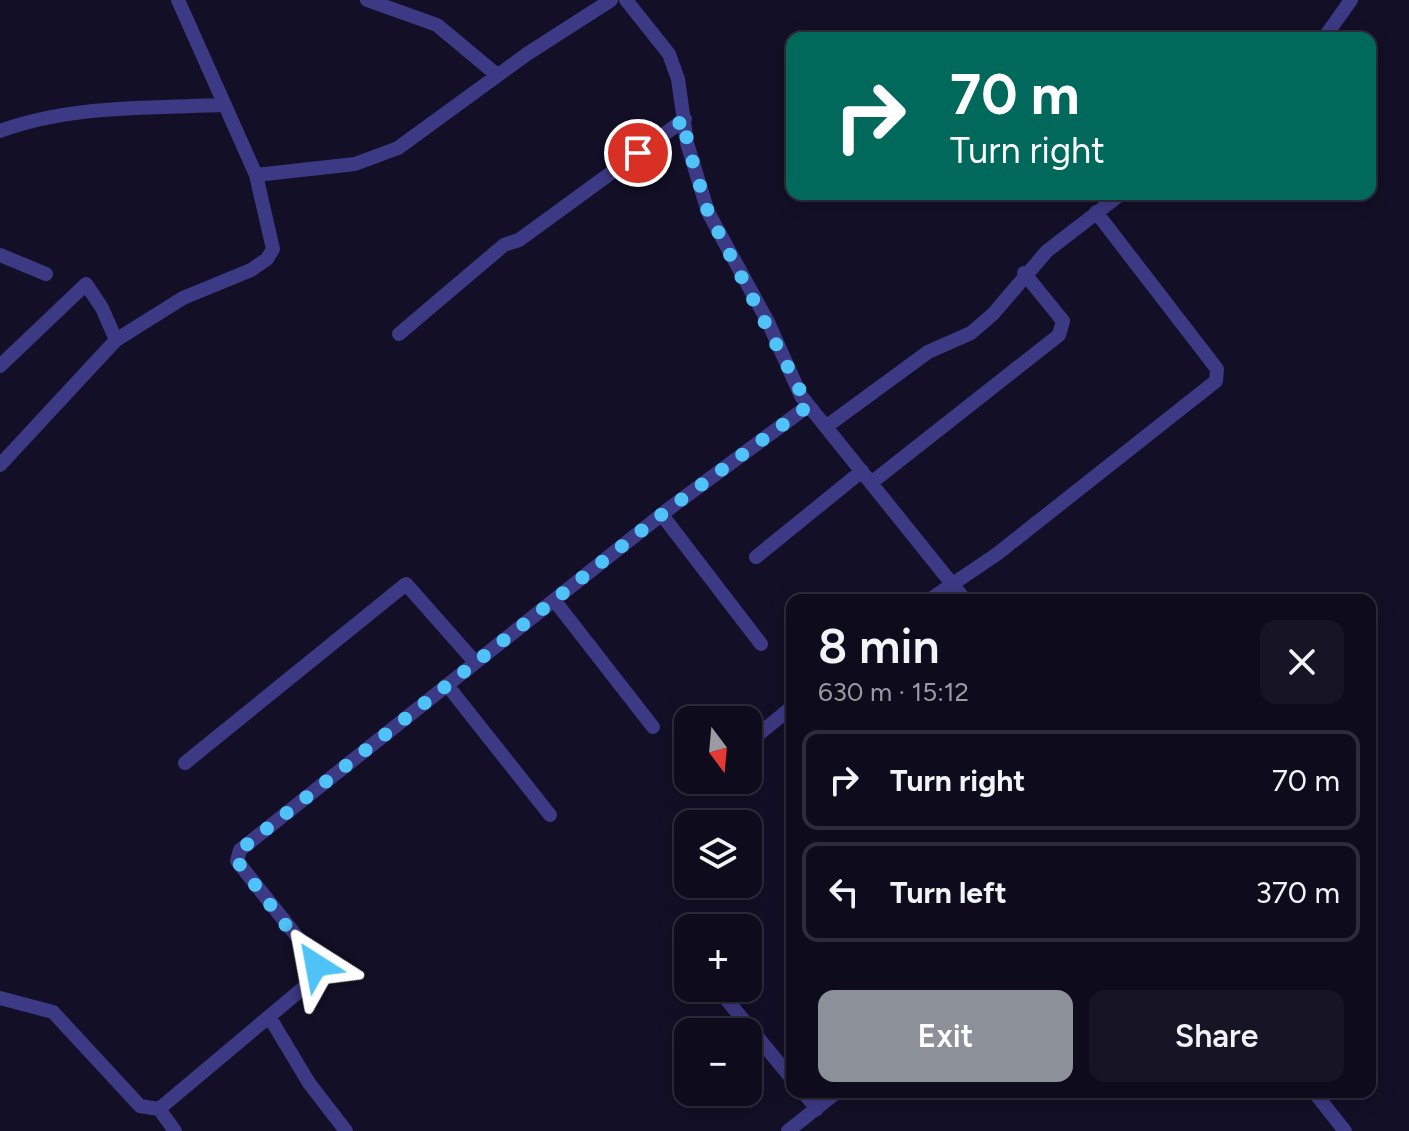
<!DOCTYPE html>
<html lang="en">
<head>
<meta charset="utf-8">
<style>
	body { margin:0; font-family:Figtree,sans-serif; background:#171425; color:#f1f3f6; height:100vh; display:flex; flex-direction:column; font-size:30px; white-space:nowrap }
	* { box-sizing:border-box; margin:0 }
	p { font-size:26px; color:#9b9ba3 }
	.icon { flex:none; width:44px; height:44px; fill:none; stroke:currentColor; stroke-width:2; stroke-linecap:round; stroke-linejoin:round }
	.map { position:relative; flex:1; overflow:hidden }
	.drawer { position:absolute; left:786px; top:594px; width:590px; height:504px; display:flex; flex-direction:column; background:#0e0b1c; border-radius:16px; box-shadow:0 4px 20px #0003,0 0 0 2px #2e2b3b }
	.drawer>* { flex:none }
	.guide { position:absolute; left:786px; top:32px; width:590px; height:168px; border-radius:16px; box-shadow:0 4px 20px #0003,0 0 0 2px #2e2b3b; background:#00695c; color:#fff; overflow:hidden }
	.needle { width:52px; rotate:164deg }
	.controls { position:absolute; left:674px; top:706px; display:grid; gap:16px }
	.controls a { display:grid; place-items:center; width:88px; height:88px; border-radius:16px; background:#0e0b1c; box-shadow:0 4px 20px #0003,0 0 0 2px #2e2b3b; font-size:40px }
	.pin { position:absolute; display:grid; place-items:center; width:68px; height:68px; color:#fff; margin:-34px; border:4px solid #fff; border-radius:50%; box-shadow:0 2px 8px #0007 }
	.me { position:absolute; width:88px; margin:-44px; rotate:326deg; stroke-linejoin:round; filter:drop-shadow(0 0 6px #0008) }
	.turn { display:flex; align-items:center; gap:28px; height:168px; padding:0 32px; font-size:36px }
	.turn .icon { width:104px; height:104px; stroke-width:2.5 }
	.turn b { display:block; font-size:56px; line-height:68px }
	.round { display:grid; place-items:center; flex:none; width:84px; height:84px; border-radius:16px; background:#171425 }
	.head { display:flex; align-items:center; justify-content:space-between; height:136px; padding:0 32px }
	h1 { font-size:48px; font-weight:600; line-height:60px }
	.button { display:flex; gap:16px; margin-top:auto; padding:16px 32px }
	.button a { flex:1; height:92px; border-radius:16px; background:#8c9099; color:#fff; font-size:32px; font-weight:600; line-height:92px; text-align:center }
	.button a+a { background:#171425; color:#f1f3f6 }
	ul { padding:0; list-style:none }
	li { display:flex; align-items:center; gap:24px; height:100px; margin:0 16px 12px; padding:0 16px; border:4px solid #2e2b3b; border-radius:16px }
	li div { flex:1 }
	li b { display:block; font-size:30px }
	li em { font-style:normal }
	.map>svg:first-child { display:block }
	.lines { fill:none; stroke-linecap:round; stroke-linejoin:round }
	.minor { stroke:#3d3a85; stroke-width:14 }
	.route { stroke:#4fc3f7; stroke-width:14; stroke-dasharray:0 25.2 }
</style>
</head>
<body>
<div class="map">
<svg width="1409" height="1131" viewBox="0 0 1409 1131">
	<rect width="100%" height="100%" fill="#130f26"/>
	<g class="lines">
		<!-- minor -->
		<path class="minor" d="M367,0L437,25L497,75
			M626,0L669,54L678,79L687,143L708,212L768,322L801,396L965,600
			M1324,38L1351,0
			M0,131C71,105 150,108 225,105
			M256,175L355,164L398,148L527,54L611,0
			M0,255L46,274
			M399,334L504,245L519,240L685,119
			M0,366L86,284L102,308L116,340
			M827,426L928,352L971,333L993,314L1047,251L1121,194
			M0,465L116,340L183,298L251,270L267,259L273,249L256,175L178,0
			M871,483L1059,335L1063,321L1024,273
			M662,515L761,644
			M756,557L862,471
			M554,600L653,727
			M929,600L997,554L1216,381L1217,369L1096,212
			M447,685L550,815
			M748,743L792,707
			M185,763L406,584L475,662
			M717,988L792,1079
			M0,998L53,1012L140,1106L159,1109L315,978L314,958L237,861L240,850L666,511L808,406
			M270,1018L309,1083L346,1131
			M803,1092L817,1109
			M1314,1092L1345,1131
			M159,1109L175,1131
			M788,1131L837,1092"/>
	</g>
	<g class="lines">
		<!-- route -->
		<path class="route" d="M316,965L237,861L240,850L666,511L808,406L708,212L687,143L685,119L638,153"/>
	</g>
</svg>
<div class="controls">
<a><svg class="needle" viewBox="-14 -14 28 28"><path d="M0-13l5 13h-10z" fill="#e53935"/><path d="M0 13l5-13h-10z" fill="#9b9ba3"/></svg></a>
<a><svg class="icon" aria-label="layers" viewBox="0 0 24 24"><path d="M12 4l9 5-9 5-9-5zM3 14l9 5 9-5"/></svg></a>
<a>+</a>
<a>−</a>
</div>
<div class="pin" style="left:638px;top:153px;background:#d93025"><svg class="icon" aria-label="arrive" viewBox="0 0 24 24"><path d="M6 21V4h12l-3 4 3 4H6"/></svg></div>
<svg class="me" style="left:316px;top:965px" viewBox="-20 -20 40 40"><path d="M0-17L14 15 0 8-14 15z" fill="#4fc3f7" stroke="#fff" stroke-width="4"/></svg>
<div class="guide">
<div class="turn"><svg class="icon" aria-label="right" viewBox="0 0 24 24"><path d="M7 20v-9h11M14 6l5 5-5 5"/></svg><div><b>70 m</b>Turn right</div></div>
</div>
<section class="drawer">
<div class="head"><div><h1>8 min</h1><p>630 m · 15:12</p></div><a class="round"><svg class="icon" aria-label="close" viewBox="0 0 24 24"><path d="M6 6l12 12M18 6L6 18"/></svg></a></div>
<ul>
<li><svg class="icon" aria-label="right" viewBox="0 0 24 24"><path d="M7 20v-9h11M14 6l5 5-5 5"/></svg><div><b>Turn right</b></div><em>70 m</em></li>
<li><svg class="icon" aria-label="left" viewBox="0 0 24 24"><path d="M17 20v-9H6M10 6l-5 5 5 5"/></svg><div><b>Turn left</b></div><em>370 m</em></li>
</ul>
<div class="button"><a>Exit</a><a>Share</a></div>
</section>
</div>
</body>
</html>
